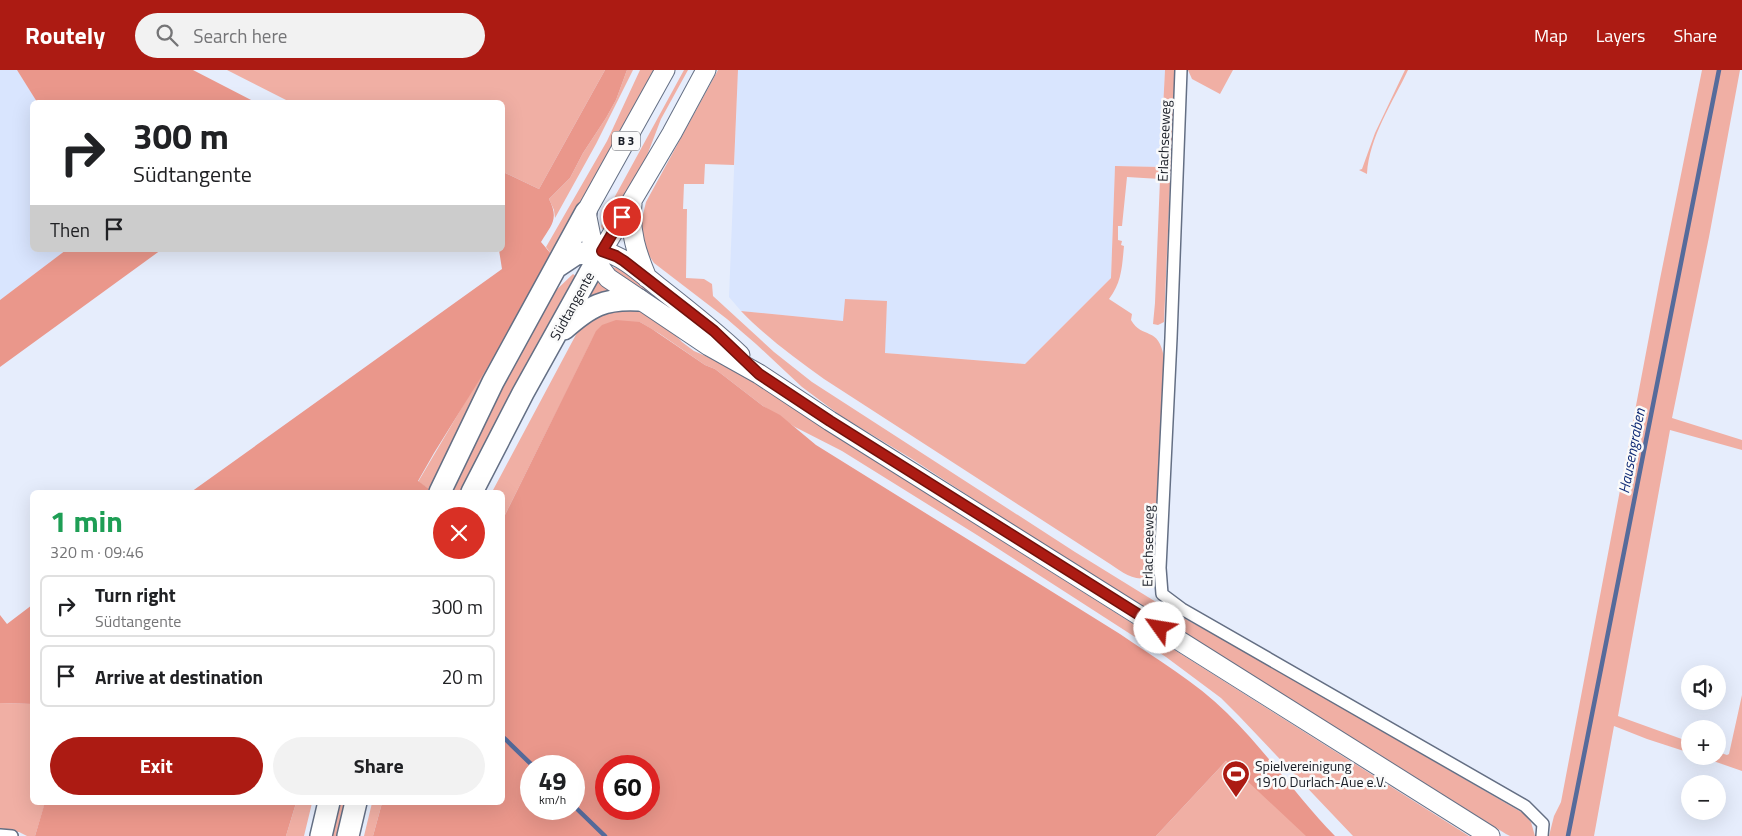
<!DOCTYPE html>
<html lang="en">
<head>
<meta charset="utf-8">
<style>
	body { margin:0; font-family:"Titillium Web",sans-serif; background:#f2f2f2; color:#202124; height:100vh; display:flex; flex-direction:column; font-size:19px; white-space:nowrap }
	* { box-sizing:border-box; margin:0 }
	p { font-size:16px; color:#757577 }
	.icon { flex:none; width:28px; height:28px; fill:none; stroke:currentColor; stroke-width:2; stroke-linecap:round; stroke-linejoin:round }
	.map { position:relative; flex:1; overflow:hidden }
	.side { position:absolute; left:30px; top:420px; width:475px; height:315px; display:flex; flex-direction:column; background:#fff; border-radius:8px; box-shadow:0 5px 20px #0002 }
	.side>* { flex:none }
	.guide { position:absolute; left:30px; top:30px; width:475px; height:152px; border-radius:8px; box-shadow:0 5px 20px #0002; background:#fff; color:#202124; overflow:hidden }
	.fabs { position:absolute; left:1681px; top:595px; display:grid; gap:10px }
	.fabs a { display:grid; place-items:center; width:45px; height:45px; border-radius:50%; background:#fff; box-shadow:0 5px 20px #0002; font-size:25px }
	.speed { position:absolute; left:520px; top:685px; display:flex; gap:10px; font-size:25px; font-weight:700; text-align:center }
	.speed>* { display:grid; place-content:center; width:65px; height:65px; border-radius:50%; background:#fff; box-shadow:0 5px 20px #0002; line-height:1 }
	.speed small { font-size:12px; font-weight:400 }
	.speed .limit { border:8px solid #d22; background:#fff; color:#111 }
	.pin { position:absolute; display:grid; place-items:center; width:42px; height:42px; color:#fff; margin:-21px; border:2px solid #fff; border-radius:50%; box-shadow:0 1px 5px #0007 }
	.me { position:absolute; width:55px; margin:-28px; rotate:302deg; stroke-linejoin:round; filter:drop-shadow(0 0 4px #0008) }
	.turn { display:flex; align-items:center; gap:18px; height:105px; padding:0 20px; font-size:22px }
	.turn .icon { width:65px; height:65px; stroke-width:2.5 }
	.turn b { display:block; font-size:35px; line-height:42px }
	.then { display:flex; align-items:center; height:48px; padding:0 20px; background:#0003; gap:10px; font-size:19px }
	.round { display:grid; place-items:center; flex:none; width:52px; height:52px; border-radius:26px; background:#f2f2f2 }
	.summary { display:flex; align-items:center; justify-content:space-between; height:85px; padding:0 20px }
	h1 { font-size:30px; font-weight:700; line-height:38px; color:#1e9e55 }
	.primary-button { display:flex; gap:10px; margin-top:auto; padding:10px 20px }
	.primary-button a { flex:1; height:58px; border-radius:30px; background:#ac1b13; color:#fff; font-size:20px; font-weight:700; line-height:58px; text-align:center }
	.primary-button a+a { background:#f2f2f2; color:#202124 }
	ul { padding:0; list-style:none }
	li { display:flex; align-items:center; gap:15px; height:62px; margin:0 10px 8px; padding:0 10px; border:2px solid #e0e0e0; border-radius:8px }
	li div { flex:1 }
	li b { display:block; font-size:19px }
	li em { font-style:normal }
	header { display:flex; align-items:center; gap:30px; box-sizing:border-box; height:70px; padding:0 25px; background:#ac1b13; color:#fff }
	header strong { font-size:24px }
	nav { display:flex; gap:28px; margin-inline-start:auto; font-size:18px }
	.search { width:350px; height:45px; background:#f2f2f2; display:flex; align-items:center; gap:12px; box-sizing:border-box; padding:0 18px; border-radius:28px; color:#757577; font-size:19px }
	.map>svg:first-child { display:block }
	.built { fill:#d9e5fe }
	.green { fill:#f0afa4 }
	.forest { fill:#ea978b; fill-rule:evenodd }
	.lines { fill:none; stroke-linecap:round; stroke-linejoin:round }
	.stream { stroke:#556b9b; stroke-width:4.5 }
	.street-casing { stroke:#646f84; stroke-width:14 }
	.primary-casing { stroke:#646f84; stroke-width:21 }
	.highway-casing { stroke:#646f84; stroke-width:24 }
	.street { stroke:#fff; stroke-width:11 }
	.primary { stroke:#fff; stroke-width:19 }
	.highway { stroke:#fff; stroke-width:21 }
	.route-casing { stroke:#70120c; stroke-width:12 }
	.route { stroke:#ac1b13; stroke-width:9 }
	.labels { text-anchor:middle; stroke-width:5; stroke-linejoin:round; paint-order:stroke }
	.shield { fill:#fafafa; stroke:#5c5f66; stroke-width:1 }
	.shield-label { font-size:12px; font-weight:bold; fill:#191d26 }
	.street-label { font-size:14px; fill:#191d26; stroke:#fafafa }
	.poi-label { font-size:14px; fill:#191d26; stroke:#fafafa; text-anchor:start }
	.water-label { font-size:15px; font-style:italic; fill:#0f2a75; stroke:#fafafa }
</style>
</head>
<body>
<header>
<strong>Routely</strong>
<div class="search"><svg class="icon" aria-label="search" viewBox="0 0 24 24"><circle cx="10" cy="10" r="6"/><path d="M15 15l6 6"/></svg>Search here</div>
<nav><a>Map</a><a>Layers</a><a>Share</a></nav>
</header>
<div class="map">
<svg width="1742" height="766" viewBox="0 0 1742 766">
	<rect width="100%" height="100%" fill="#e6edfc"/>
	<!-- built -->
	<path class="built" d="M0,0H17L37,32H32V180H66L0,230Z
		M738,0H1165L1160,97L1115,96L1111,208L1025,294L884,283L887,232L843,251L741,241L729,227Z"/>
	<!-- green -->
	<path class="green" d="M227,0H605L539,119L503,102L502,32H290Z
		M627,0H633L596,74L555,148L554,140L549,129L570,108L583,83L606,48L616,30Z
		M640,0H655L552,185L546,177L607,71Z
		M684,0H688L661,49L643,96L605,160L602,159L601,156L607,141Z
		M718,0H738L734,95L705,94L704,114H684L683,139H687L686,208L704,209L712,214L713,226L774,282L812,312L1075,482L1169,540L1242,580L1523,743L1531,752L1535,766H1510L1506,764L1044,475L912,389L841,346L802,317L756,274L727,249L654,193L644,178L640,157L646,132Z
		M1165,0H1175L1164,252L1158,255L1153,254L1155,233L1160,109L1127,107L1122,156H1118V170L1122,171L1121,175L1124,176C1122,196 1122,212 1109,229L1132,244L1131,250C1142,270 1159,255 1164,288L1154,503C1139,517 1121,501 1107,492L824,309C795,288 766,267 741,241L843,251L845,229L887,231L885,283L1025,294L1111,208L1115,96L1160,97Z
		M1188,0H1233L1220,24L1192,9Z
		M1405,0H1408C1393,32 1369,67 1367,104L1359,100L1362,99L1375,63Z
		M1702,0H1740L1709,167L1672,348L1742,370V380L1670,360L1618,646L1690,672V683L1647,669L1614,656L1594,766H1549L1554,746L1561,732L1659,214Z
		M611,197C627,198 654,227 668,238L619,208Z
		M573,204L577,207L463,422H451L495,331L551,225Z
		M599,211L613,221L589,229L596,212Z
		M634,237L667,256L682,272L694,281L733,298L791,335L822,357L1469,766H1353L1239,646L1221,628L1166,587L977,465L842,381L795,357L763,336L715,299L705,295L660,264L640,252H629L592,270L503,449L502,422H492L579,259L603,239Z
		M513,256L429,419L418,412L477,312Z
		M1742,625V701L1699,686H1718V682L1727,685L1729,684Z
		M0,633L32,634V732L45,733L35,766H27L19,762L0,760Z
		M1226,691L1324,766H1156Z
		M296,733H312L304,766H286Z
		M338,733H346L338,766H330Z
		M372,733H382L373,766H364Z"/>
	<!-- forest -->
	<path class="forest" d="M17,0H193L255,32H37Z
		M605,0H627L616,30L606,48L583,83L570,108L549,129C559,149 552,154 541,172L552,185L513,256L434,383L418,411L429,419L427,422H191L502,199L499,180H502L503,102L539,119Z
		M66,180H161L0,297V230Z
		M616,250L640,252L652,259L705,295L715,299L763,336L780,345L816,375L1120,564C1156,589 1196,612 1227,643C1266,681 1297,727 1335,766H1306L1226,691L1156,766H373L382,733L502,732L503,449L596,261L602,255ZM531,696H574V739H531ZM606,696H649V739H606Z
		M32,535V634L0,633V545L7,554Z
		M45,732H296V733L286,766H35Z"/>
	<g class="lines">
		<!-- stream -->
		<path class="stream" d="M502,666L533,696
			M574,736L605,766
			M1568,766L1719,0"/>
		<!-- street casing -->
		<g class="street-casing">
			<path id="street" d="M1181,0L1171,268L1160,498L1162,524L1182,539L1525,736L1543,754L1542,766
				M0,765L12,766"/>
		</g>
		<!-- primary casing -->
		<g class="primary-casing">
			<path id="primary" d="M665,0L586,142L596,192L608,208L709,276L759,304L830,351L1490,766
				M706,0L672,63L602,181C624,186 642,204 660,218C688,240 715,261 740,285
				M632,134C629,161 637,184 647,208"/>
		</g>
		<!-- highway casing -->
		<g class="highway-casing">
			<path id="highway" d="M564,259C590,236 604,228 639,230
				M440,422L493,312L586,142
				M472,422L523,323L602,181L576,184L558,196
				M321,766L329,732
				M348,766L356,732"/>
		</g>
		<!-- street -->
		<use href="#street" class="street"/>
		<!-- primary -->
		<use href="#primary" class="primary"/>
		<!-- highway -->
		<use href="#highway" class="highway"/>
	</g>
	<g class="lines">
		<!-- route casing -->
		<g class="route-casing">
			<path id="route" d="M622,147L602,181L616,186L624,191L714,261L759,304L830,351L1160,558"/>
		</g>
		<!-- route -->
		<use href="#route" class="route"/>
	</g>
	<!-- icons -->
	<defs>
		<g id="stadium-pin" transform="scale(1.4375)"><path d="M0 17L-7.5 6A9.5 9.5 0 1 1 7.5 6Z" fill="#ac1b13" stroke="#fafafa"/><path d="M0-5a6.5 5 0 1 0 0 10a6.5 5 0 1 0 0-10ZM-3.5-1.8h7v3.6h-7Z" fill="#fff"/></g>
	</defs>
	<g fill-rule="evenodd">
		<use href="#stadium-pin" x="1236" y="704"/>
	</g>
	<g class="labels">
		<!-- shield labels -->
		<rect class="shield" x="612" y="61.5" width="28" height="19" rx="4"/>
		<g class="shield-label">
			<text x="626" y="75">B 3</text>
		</g>
		<!-- street labels -->
		<g class="street-label">
			<text transform="translate(1164 71) rotate(-88)" y="5">Erlachseeweg</text>
			<text transform="translate(572 236) rotate(-61)" y="5">Südtangente</text>
			<text transform="translate(1148 476) rotate(-89)" y="5">Erlachseeweg</text>
		</g>
		<!-- poi labels -->
		<g class="poi-label">
			<text x="1255" y="701">Spielvereinigung<tspan x="1255" dy="16">1910 Durlach-Aue e.V.</tspan></text>
		</g>
		<!-- water labels -->
		<g class="water-label">
			<text transform="translate(1632 381) rotate(-79)" y="5">Hausengraben</text>
		</g>
	</g>
</svg>
<div class="fabs">
<a><svg class="icon" aria-label="sound" viewBox="0 0 24 24"><path d="M4 9h4l5-4v14l-5-4H4zM17 9q2 3 0 6"/></svg></a>
<a>+</a>
<a>−</a>
</div>
<div class="speed"><div>49<small>km/h</small></div><div class="limit">60</div></div>
<div class="pin" style="left:622px;top:147px;background:#d93025"><svg class="icon" aria-label="arrive" viewBox="0 0 24 24"><path d="M6 21V4h12l-3 4 3 4H6"/></svg></div>
<svg class="me" style="left:1160px;top:558px" viewBox="-20 -20 40 40"><circle r="19" fill="#fff"/><path d="M0-13L10 11 0 6-10 11z" fill="#ac1b13"/></svg>
<div class="guide">
<div class="turn"><svg class="icon" aria-label="right" viewBox="0 0 24 24"><path d="M7 20v-9h11M14 6l5 5-5 5"/></svg><div><b>300 m</b>Südtangente</div></div>
<div class="then">Then<svg class="icon" aria-label="arrive" viewBox="0 0 24 24"><path d="M6 21V4h12l-3 4 3 4H6"/></svg></div>
</div>
<section class="side">
<div class="summary"><div><h1>1 min</h1><p>320 m · 09:46</p></div><a class="round" style="background:#d93025;color:#fff"><svg class="icon" aria-label="close" viewBox="0 0 24 24"><path d="M6 6l12 12M18 6L6 18"/></svg></a></div>
<ul>
<li><svg class="icon" aria-label="right" viewBox="0 0 24 24"><path d="M7 20v-9h11M14 6l5 5-5 5"/></svg><div><b>Turn right</b><p>Südtangente</p></div><em>300 m</em></li>
<li><svg class="icon" aria-label="arrive" viewBox="0 0 24 24"><path d="M6 21V4h12l-3 4 3 4H6"/></svg><div><b>Arrive at destination</b></div><em>20 m</em></li>
</ul>
<div class="primary-button"><a>Exit</a><a>Share</a></div>
</section>
</div>
</body>
</html>
